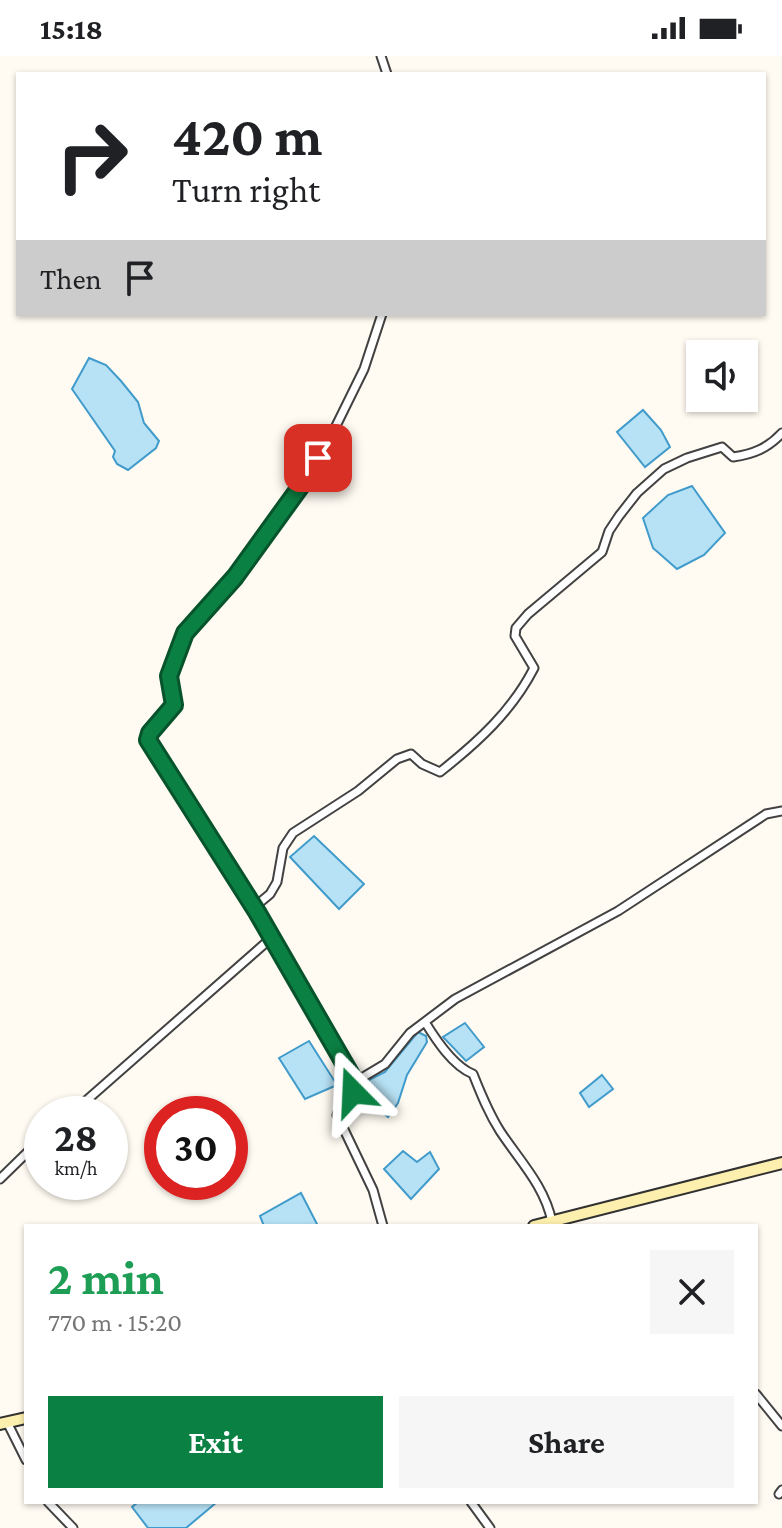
<!DOCTYPE html>
<html lang="en">
<head>
<meta charset="utf-8">
<style>
	body { margin:0; font-family:"Crimson Pro",serif; background:#f6f6f6; color:#202124; height:100vh; display:flex; flex-direction:column; font-size:30px; white-space:nowrap }
	* { box-sizing:border-box; margin:0 }
	p { font-size:26px; color:#757577 }
	.icon { flex:none; width:44px; height:44px; fill:none; stroke:currentColor; stroke-width:2; stroke-linecap:round; stroke-linejoin:round }
	.map { position:relative; flex:1; overflow:hidden }
	.details { position:absolute; left:24px; top:1168px; width:734px; height:280px; display:flex; flex-direction:column; background:#fff; border-radius:0px; box-shadow:0 2px 6px #0004 }
	.details>* { flex:none }
	.banner { position:absolute; left:16px; top:16px; width:750px; height:244px; border-radius:0px; box-shadow:0 2px 6px #0004; background:#fff; color:#202124; overflow:hidden }
	.buttons { position:absolute; left:686px; top:284px; display:grid; gap:16px }
	.buttons a { display:grid; place-items:center; width:72px; height:72px; border-radius:0px; background:#fff; box-shadow:0 2px 6px #0004; font-size:40px }
	.speed { position:absolute; left:24px; top:1040px; display:flex; gap:16px; font-size:40px; font-weight:700; text-align:center }
	.speed>* { display:grid; place-content:center; width:104px; height:104px; border-radius:50%; background:#fff; box-shadow:0 2px 6px #0004; line-height:1 }
	.speed small { font-size:20px; font-weight:400 }
	.speed .limit { border:12px solid #d22; background:#fff; color:#111 }
	.pin { position:absolute; display:grid; place-items:center; width:68px; height:68px; color:#fff; margin:-34px; border-radius:16px; box-shadow:0 4px 12px #0006 }
	.me { position:absolute; width:88px; margin:-44px; rotate:339deg; stroke-linejoin:round; filter:drop-shadow(0 0 6px #0008) }
	.turn { display:flex; align-items:center; gap:28px; height:168px; padding:0 24px; font-size:36px }
	.turn .icon { width:104px; height:104px; stroke-width:2.5 }
	.turn b { display:block; font-size:56px; line-height:68px }
	.then { display:flex; align-items:center; height:76px; padding:0 24px; background:#0003; gap:16px; font-size:30px }
	.round { display:grid; place-items:center; flex:none; width:84px; height:84px; border-radius:0px; background:#f6f6f6 }
	.headline { display:flex; align-items:center; justify-content:space-between; height:136px; padding:0 24px }
	h1 { font-size:48px; font-weight:700; line-height:60px; color:#1e9e55 }
	.action { display:flex; gap:16px; margin-top:auto; padding:16px 24px }
	.action a { flex:1; height:92px; border-radius:0px; background:#0b8043; color:#fff; font-size:32px; font-weight:700; line-height:92px; text-align:center }
	.action a+a { background:#f6f6f6; color:#202124 }
	.status { display:flex; justify-content:space-between; align-items:center; height:56px; padding:0 40px; background:#fff; direction:ltr }
	.status svg { height:22px; fill:currentColor }
	.map>svg:first-child { display:block }
	.water { fill:#b7e2f5; stroke:#409bcb; stroke-width:2 }
	.lines { fill:none; stroke-linecap:round; stroke-linejoin:round }
	.street-casing { stroke:#424242; stroke-width:11 }
	.secondary-casing { stroke:#313131; stroke-width:14 }
	.street { stroke:#fff; stroke-width:7 }
	.secondary { stroke:#fdf0ae; stroke-width:10 }
	.route-casing { stroke:#07532c; stroke-width:20 }
	.route { stroke:#0b8043; stroke-width:14 }
</style>
</head>
<body>
<div class="status"><b>15:18</b><svg viewBox="0 0 49 12"><path d="M0 12V9h3v3zM5 12V6h3v6zM10 12V3h3v9zM15 12V0h3v12zM26 1h20v11H26zM47 4h2v5h-2z"/></svg></div>
<div class="map">
<svg width="782" height="1472" viewBox="0 0 782 1472">
	<rect width="100%" height="100%" fill="#fffbf2"/>
	<!-- water -->
	<path class="water" d="M89,302L106,309L121,325L138,346L144,367L159,385L156,392L128,414L117,408L113,401L115,395L72,333Z
		M643,354L661,374L670,391L645,411L617,376Z
		M692,430L725,477L704,499L677,513L653,492L643,462L668,439Z
		M314,780L364,828L339,853L290,801Z
		M465,967L484,991L466,1005L443,981Z
		M418,976L426,980L427,986L407,1019L398,1047L388,1061L362,1039L359,1029L385,1016Z
		M309,985L337,1029L305,1043L279,1002Z
		M602,1019L613,1033L589,1051L580,1037Z
		M403,1095L417,1106L430,1096L439,1113L411,1143L384,1113Z
		M301,1137L318,1170H264L260,1160Z
		M138,1446H217L186,1472H148L132,1451Z"/>
	<g class="lines">
		<!-- street casing -->
		<g class="street-casing">
			<path id="street" d="M381,0L387,18
				M257,856L148,684L150,677L174,649L169,620L185,577L235,521L303,427L333,376L364,313L382,258
				M425,966C436,984 453,1010 473,1018C481,1038 488,1056 500,1075C519,1104 545,1130 552,1166
				M355,1026L385,1008L410,977L455,943L618,855L766,758L782,755
				M71,1058L270,883
				M0,1123L42,1082
				M383,1170L373,1134L337,1059C341,1046 352,1040 355,1026L257,856L258,848L270,838L277,826L283,792L293,777L358,735L397,703L411,698L422,708L440,716C478,686 512,655 534,612L515,580L516,572L528,558L602,496L609,475L619,460L637,437L664,413L687,402L722,391L733,401C754,398 768,392 782,377
				M756,1338L782,1370
				M7,1366L26,1404
				M779,1438L782,1434
				M48,1446L73,1472
				M471,1446L490,1472"/>
		</g>
		<!-- secondary casing -->
		<g class="secondary-casing">
			<path id="secondary" d="M534,1170L782,1107
				M0,1368L26,1362"/>
		</g>
		<!-- street -->
		<use href="#street" class="street"/>
		<!-- secondary -->
		<use href="#secondary" class="secondary"/>
	</g>
	<g class="lines">
		<!-- route casing -->
		<g class="route-casing">
			<path id="route" d="M318,402L303,427L235,521L185,577L169,620L174,649L150,677L148,684L257,856L355,1026L353,1036"/>
		</g>
		<!-- route -->
		<use href="#route" class="route"/>
	</g>
</svg>
<div class="buttons">
<a><svg class="icon" aria-label="sound" viewBox="0 0 24 24"><path d="M4 9h4l5-4v14l-5-4H4zM17 9q2 3 0 6"/></svg></a>
</div>
<div class="speed"><div>28<small>km/h</small></div><div class="limit">30</div></div>
<div class="pin" style="left:318px;top:402px;background:#d93025"><svg class="icon" aria-label="arrive" viewBox="0 0 24 24"><path d="M6 21V4h12l-3 4 3 4H6"/></svg></div>
<svg class="me" style="left:353px;top:1036px" viewBox="-20 -20 40 40"><path d="M0-17L14 15 0 8-14 15z" fill="#0b8043" stroke="#fff" stroke-width="4"/></svg>
<div class="banner">
<div class="turn"><svg class="icon" aria-label="right" viewBox="0 0 24 24"><path d="M7 20v-9h11M14 6l5 5-5 5"/></svg><div><b>420 m</b>Turn right</div></div>
<div class="then">Then<svg class="icon" aria-label="arrive" viewBox="0 0 24 24"><path d="M6 21V4h12l-3 4 3 4H6"/></svg></div>
</div>
<section class="details">
<div class="headline"><div><h1>2 min</h1><p>770 m · 15:20</p></div><a class="round"><svg class="icon" aria-label="close" viewBox="0 0 24 24"><path d="M6 6l12 12M18 6L6 18"/></svg></a></div>
<div class="action"><a>Exit</a><a>Share</a></div>
</section>
</div>
</body>
</html>
